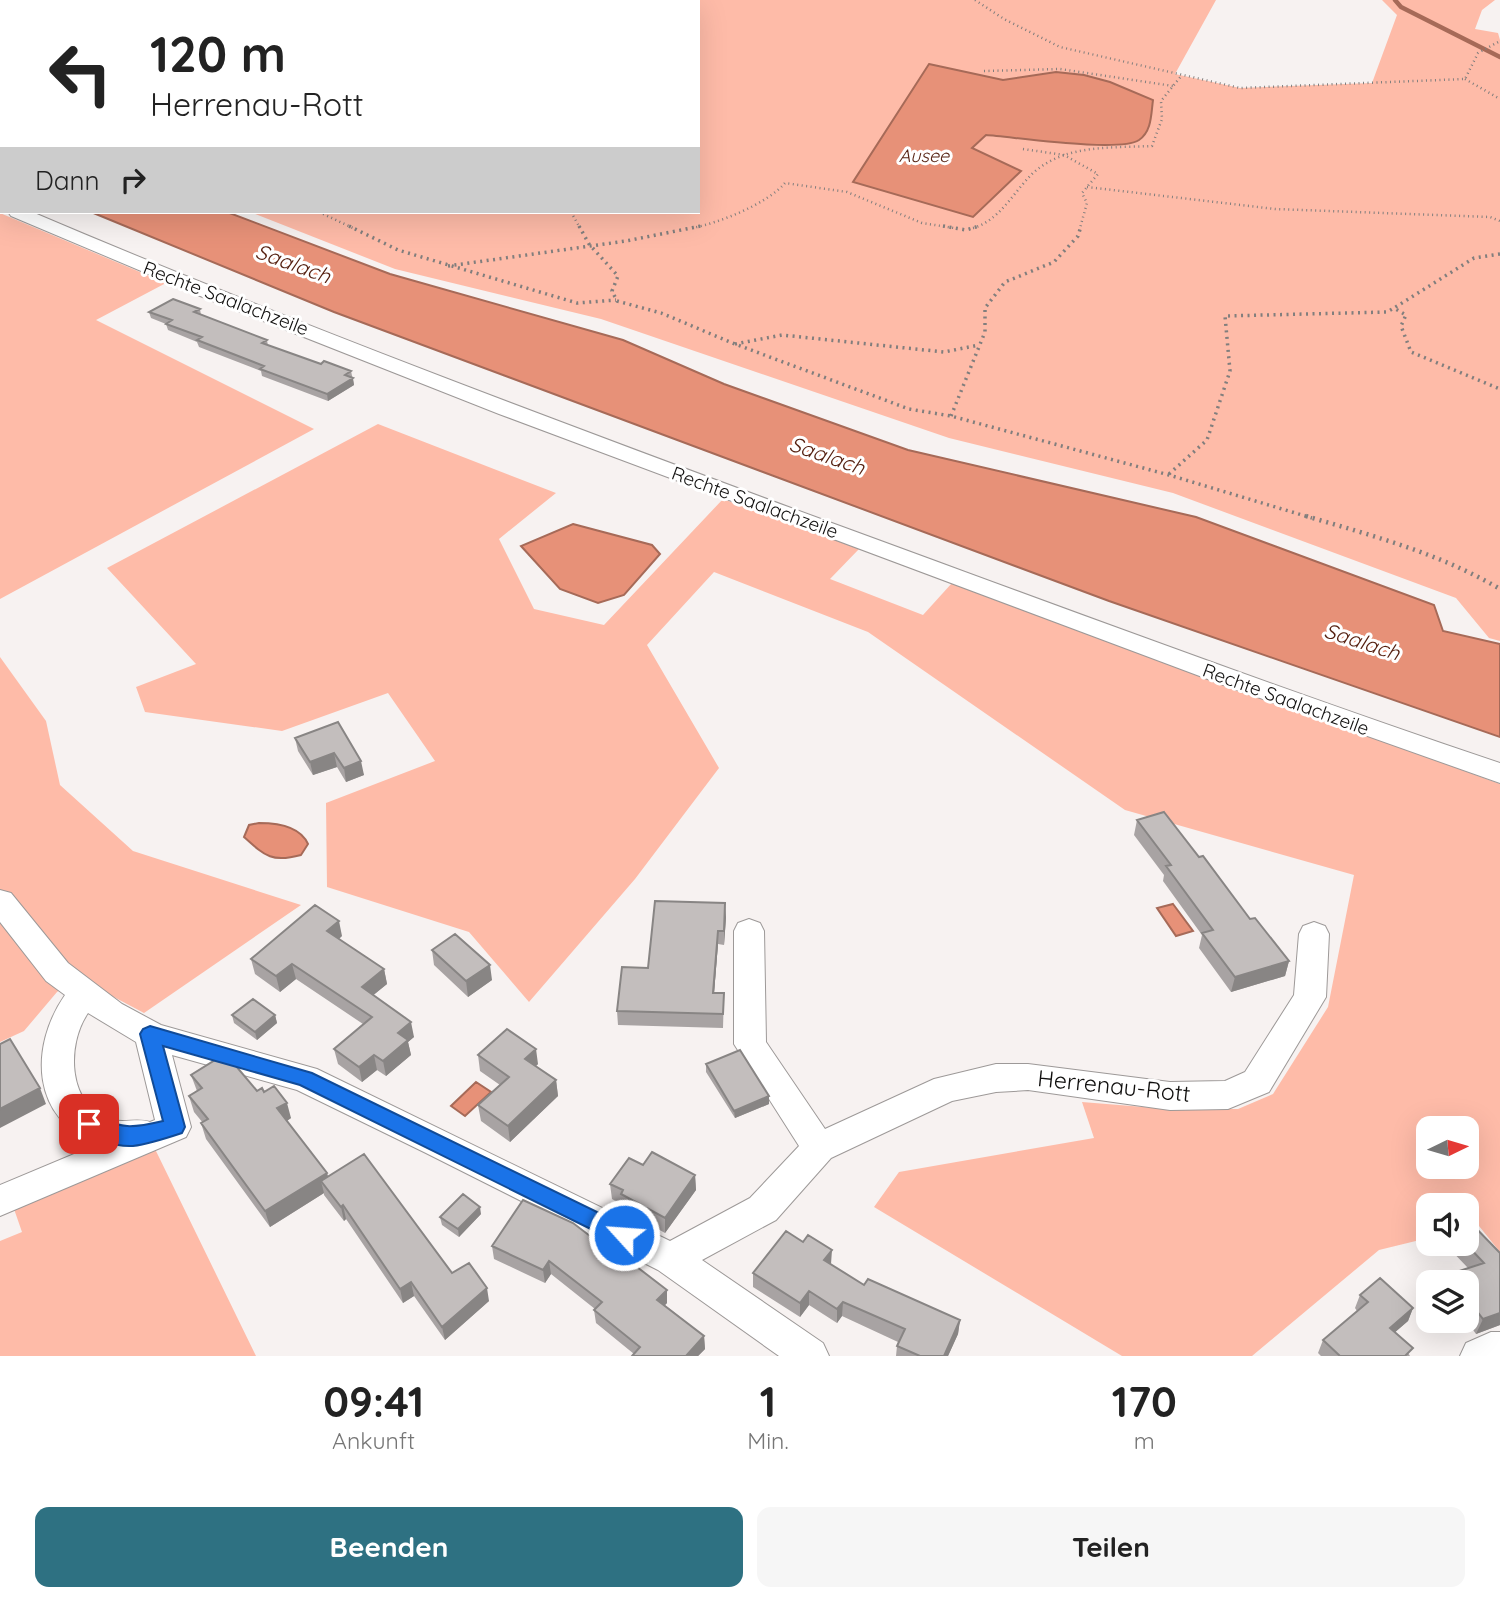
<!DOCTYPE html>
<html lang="de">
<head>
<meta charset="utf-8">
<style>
	body { margin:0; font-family:Quicksand,sans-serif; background:#f6f6f6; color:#222; height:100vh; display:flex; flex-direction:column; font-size:26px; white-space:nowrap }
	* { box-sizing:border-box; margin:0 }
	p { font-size:23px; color:#767676 }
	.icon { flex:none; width:38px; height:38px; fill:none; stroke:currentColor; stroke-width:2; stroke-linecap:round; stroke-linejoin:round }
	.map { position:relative; height:1356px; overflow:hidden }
	.sheet { display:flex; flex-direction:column; background:#fff; flex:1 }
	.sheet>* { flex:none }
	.guide { position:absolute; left:0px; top:0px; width:700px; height:214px; box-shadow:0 7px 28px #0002; background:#fff; color:#222; overflow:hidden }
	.needle { width:46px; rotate:85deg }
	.controls { position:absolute; left:1416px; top:1116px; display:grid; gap:14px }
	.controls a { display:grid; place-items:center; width:63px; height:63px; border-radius:14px; background:#fff; box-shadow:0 7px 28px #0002; font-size:35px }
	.pin { position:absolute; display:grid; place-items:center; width:60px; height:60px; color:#fff; margin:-30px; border-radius:14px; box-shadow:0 4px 10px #0006 }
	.me { position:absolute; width:77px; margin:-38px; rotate:296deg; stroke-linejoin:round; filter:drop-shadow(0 0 5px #0008) }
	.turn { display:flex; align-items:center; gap:24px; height:147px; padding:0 35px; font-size:32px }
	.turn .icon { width:91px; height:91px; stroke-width:2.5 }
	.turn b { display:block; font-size:49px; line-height:60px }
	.then { display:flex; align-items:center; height:66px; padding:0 35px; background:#0003; gap:14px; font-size:26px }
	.eta { display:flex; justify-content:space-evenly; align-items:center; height:119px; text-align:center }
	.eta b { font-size:42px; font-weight:700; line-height:49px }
	.cta { display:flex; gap:14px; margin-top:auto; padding:14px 35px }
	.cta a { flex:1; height:80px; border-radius:14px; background:#2e7182; color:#fff; font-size:28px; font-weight:700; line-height:80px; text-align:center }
	.cta a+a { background:#f6f6f6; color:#222 }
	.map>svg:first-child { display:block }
	.green { fill:#febba8; fill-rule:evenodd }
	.water { fill:#e79178; stroke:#a66a58; stroke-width:2 }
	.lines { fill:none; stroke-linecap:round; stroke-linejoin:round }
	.stream { stroke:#a66a58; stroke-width:4.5 }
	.minor-casing { stroke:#9d9998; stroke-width:2 }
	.path-far2 { stroke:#817e7d; stroke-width:2.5; stroke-dasharray:1 3.5; stroke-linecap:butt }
	.path-far1 { stroke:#817e7d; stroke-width:3.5; stroke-dasharray:2 4.5; stroke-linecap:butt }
	.path { stroke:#817e7d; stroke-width:4.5; stroke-dasharray:2 5; stroke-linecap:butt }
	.minor { fill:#fff; fill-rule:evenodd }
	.wall { fill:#a8a3a3 }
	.shaded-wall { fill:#888584 }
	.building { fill:#c3bebd; stroke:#888584; stroke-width:2 }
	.route { fill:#1a73e8; stroke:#114b97; stroke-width:2 }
	.labels { text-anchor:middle; stroke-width:6; stroke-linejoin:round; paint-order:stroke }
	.far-water-label { font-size:18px; font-style:italic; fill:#541e0e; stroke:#fff }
	.street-label { font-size:19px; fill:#100f0e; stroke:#fff }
	.water-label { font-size:21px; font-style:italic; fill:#541e0e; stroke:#fff }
	.near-street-label { font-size:23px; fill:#100f0e; stroke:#fff }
</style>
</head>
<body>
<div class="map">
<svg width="1500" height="1356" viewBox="0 0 1500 1356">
	<rect width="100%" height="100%" fill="#f7f2f1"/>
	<!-- green -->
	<path class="green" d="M0,0H1216L1175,74L1240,88L1372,83L1397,15L1382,0H1495L1482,10L1475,29L1498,33L1500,40V641L1489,638L1456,598L1173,493L949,438L601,319L395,269L250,212H698V2H2V106ZM929,64L1003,80L1056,72L1084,75L1110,82L1152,100L1105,145L986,135L971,148Z
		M0,213L166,283L96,320L314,429L0,599Z
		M378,424L556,493L499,539L534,609L604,625L723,499L859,549L830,579L923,615L952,583L1500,784V1252L1479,1226L1467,1229L1466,1206H1428V1238L1379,1250L1252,1356H1122L874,1207L899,1172L1094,1138L1082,1102L1168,1109H1238L1273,1094L1328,1007L1354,875L1125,810L868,632L714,572L647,645L719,768L635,879L529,1002L469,932L327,887L326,803L435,761L388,693L282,731L145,712L136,687L196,664L107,568ZM1428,1129H1466V1167H1428Z
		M0,657L46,721L60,785L133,851L301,905L144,1013L76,977L57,992L24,1031L0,1042Z
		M155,1149L256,1356H0V1241L22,1232L14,1209Z"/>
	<!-- water -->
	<path class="water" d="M929,64L1003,80L1056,72L1084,75L1110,82L1153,100C1151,114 1152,131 1139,140C1119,153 1015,137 986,135L972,148L1021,171L973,217L853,182Z
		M91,212H227L390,274L623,340L724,384L908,450L1196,517L1434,605L1443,631L1500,644V737L1109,601L334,312Z
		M573,524L652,545L660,554L624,595L598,603L560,589L521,546Z
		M259,823C276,823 300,826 308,844L301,855C272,863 265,856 244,837L249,825Z
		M1173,904L1193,931L1176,936L1157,908Z
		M476,1082L491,1092L465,1116L451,1106Z"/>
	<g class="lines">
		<!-- stream -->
		<path class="stream" d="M1395,0L1401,7L1500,57
			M138,2L140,0"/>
		<!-- minor casing -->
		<g class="minor-casing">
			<path id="minor" d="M8,212H32C288,321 549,418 810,515C1040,599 1268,685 1500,763V783L1229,687L499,414L205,298L11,216Z
				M0,890L11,893L68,963L122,1004L161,1025L317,1069L670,1241L750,1198L799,1146L734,1044V931L738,923L749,919L760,923L764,931L766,1042L825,1129L934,1079L996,1064H1028L1170,1082L1225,1081L1245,1072L1294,995L1299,934L1303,926L1314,922L1325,926L1329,934L1326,997L1269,1092L1228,1109L1170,1110L1028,1090L996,1092L952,1101L831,1158L776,1220L702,1260L823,1343L829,1356H779L658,1270L426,1153L297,1090L172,1055L191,1127L186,1137L0,1216V1185L98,1144C31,1120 29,1047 65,995L46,981L0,922ZM88,1013L136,1042L155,1120L150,1122C138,1118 125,1123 112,1120C67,1107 66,1045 88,1013Z
				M1491,1332H1500V1356H1460L1466,1343Z"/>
		</g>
		<!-- path-far2 -->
		<path class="path-far2" d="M975,0L1004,19L1060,47L1240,88L1465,79L1478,53L1500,41
			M553,2L557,0
			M984,71L1060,69L1173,86
			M1465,79L1500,99
			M1023,149L1064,155L1098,174L1082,193L1087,203L1080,228
			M1087,187L1275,209L1490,217L1500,221
			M319,212L353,228
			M571,212L580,228
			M692,228C719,223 767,204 785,183L847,192L922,223L954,228
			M973,228C999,221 1013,193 1032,174C1064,144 1111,148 1152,146L1162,119L1161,101L1182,75"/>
		<!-- path-far1 -->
		<path class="path-far1" d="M349,226L398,250L577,303L616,300
			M579,226L589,244L618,276L612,291L617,301L661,313L735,344L909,409L951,416L1169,475L1312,518
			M943,226L966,230L979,226
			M1500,254L1474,258L1394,308L1406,315L1401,326L1411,352L1500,389
			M448,266L626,241L701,226
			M735,344L782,335L944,352L979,345
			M951,416L985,332V308L1005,282L1054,262L1078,236L1081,226
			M1169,474L1207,440L1230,371L1225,316L1387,312L1394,308"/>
		<!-- path -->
		<path class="path" d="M1306,516C1373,536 1439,553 1500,589"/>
		<!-- minor -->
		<use href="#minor" class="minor"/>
	</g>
	<!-- wall -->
	<path class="wall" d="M200,309L201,315L267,340L268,346L321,364L351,371L354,385L328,401L262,376L261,371L199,347L197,342L168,330L166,324L151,318L149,312Z
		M338,722L364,775L346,782L337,767L313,775L298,751L295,738Z
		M1137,820L1199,857L1250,919L1289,961L1285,976L1231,992L1199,948L1202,935L1163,881L1164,875L1134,835Z
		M726,917L724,945L718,944L714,993H724L723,1028L618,1025L617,1011L648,968Z
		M342,936L339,939L384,969L387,984L373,995L414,1037L408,1042L411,1055L386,1076L377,1070L362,1082L338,1064L334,1049L363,1024L296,979L280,992L255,974L251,959Z
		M432,950L492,980L468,997L434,965Z
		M232,1015H275L277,1023L257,1040L234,1023Z
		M478,1055L538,1064L536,1066L556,1080L558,1096L510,1142L481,1121L478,1105L500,1085L480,1071Z
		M706,1064L769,1104L735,1118L706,1072Z
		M191,1075L264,1092L291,1118L287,1121L327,1173L328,1177L452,1273L489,1301L445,1340L414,1296L403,1303L346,1219L344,1221L324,1195V1193L270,1227L206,1139L201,1123H203L194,1112L189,1096L197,1091Z
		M643,1165L695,1175L696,1190L665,1233L622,1209L621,1204L612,1199L610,1184Z
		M481,1214L459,1237L442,1225L440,1217Z
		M590,1236L667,1290V1303L665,1305L704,1336L705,1349L698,1356H632L634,1354L596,1323L594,1310L595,1309L551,1274L545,1283L494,1259L492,1246Z
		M1445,1244H1466L1500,1253V1325L1476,1334L1466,1320V1283H1446L1450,1274L1468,1268Z
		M831,1265L864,1285L960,1320L958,1334L948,1356H896L897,1346L898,1342L842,1316L837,1323L809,1305L800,1317L753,1287V1273Z
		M1360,1295L1413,1308L1408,1321L1395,1332L1410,1356H1321L1318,1353L1323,1340L1357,1311L1355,1308Z"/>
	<!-- shaded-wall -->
	<path class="shaded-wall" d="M353,378L354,385L328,401L327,394Z
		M334,753L337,767L313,775L310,762Z
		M361,761L364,775L346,782L344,768Z
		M725,903L726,917L724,945V931Z
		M339,921L342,936L330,946L327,931Z
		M718,931V944L713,1006V993Z
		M1289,961L1285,976L1231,992L1235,977Z
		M292,964L296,979L280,992L276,976Z
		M490,965L492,980L468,997L466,981Z
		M384,969L387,984L365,1002L362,987Z
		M275,1015L277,1023L257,1040L255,1032Z
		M411,1022L414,1037L408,1042L411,1055L386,1076L383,1061L398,1033Z
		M536,1049L538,1064L527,1074L525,1059Z
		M374,1055L377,1070L362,1082L359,1067Z
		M556,1080L558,1096L510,1142L508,1126Z
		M40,1088L46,1104L0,1128V1109Z
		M769,1096V1104L735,1118L734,1111Z
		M287,1103L291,1118L282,1124L277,1108Z
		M327,1173L331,1188L321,1181L324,1193L270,1227L265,1211Z
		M695,1175L696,1190L665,1233V1218Z
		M343,1205L346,1219L344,1221L341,1207Z
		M480,1207L481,1214L459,1237L458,1229Z
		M832,1250L831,1264L824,1260Z
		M549,1261L551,1274L545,1283L543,1270Z
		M411,1282L414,1296L403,1303L400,1289Z
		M487,1288L489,1301L445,1340L442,1327Z
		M667,1290V1303L658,1312L657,1300Z
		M809,1291V1305L800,1317V1303Z
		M843,1302L842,1316L837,1323V1309Z
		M1413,1308L1408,1321L1385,1341L1390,1328Z
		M1500,1313V1325L1476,1334L1483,1319Z
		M960,1320L958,1334L948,1356H944Z
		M704,1336L705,1349L698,1356H686Z"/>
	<!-- building -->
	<path class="building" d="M173,299L200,309L194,312L267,340L262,343L321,364L324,361L351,371L345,375L353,378L327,394L260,369L264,366L197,340L202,337L166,324L172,320L149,312Z
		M338,722L361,761L344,768L334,753L310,762L295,738Z
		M1164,812L1199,857L1203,856L1250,919L1255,918L1289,961L1235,977L1202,933L1213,930L1166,866L1171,865L1137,820Z
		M655,901L725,903L724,931H718L713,993H724L723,1014L617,1011L622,967L648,968Z
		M315,905L339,921L327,931L384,969L362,987L411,1022L398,1033L408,1040L383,1061L374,1055L359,1067L334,1049L372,1017L292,964L276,976L251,959Z
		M455,934L490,965L466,981L432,950Z
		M253,999L275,1015L255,1032L232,1015Z
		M507,1029L536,1049L525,1059L556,1080L508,1126L478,1105L509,1077L478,1055Z
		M10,1039L40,1088L0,1109V1044Z
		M740,1050L769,1096L734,1111L706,1064Z
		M220,1057L236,1066L257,1091L262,1088L264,1092L274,1086L287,1103L277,1108L327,1173L265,1211L201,1123L208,1119L189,1096L202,1088L191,1075Z
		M652,1152L695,1175L665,1218L621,1194L623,1190L610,1184L629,1158L643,1165Z
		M364,1154L452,1273L469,1263L487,1288L442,1327L411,1282L400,1289L343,1205L341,1207L321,1181Z
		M463,1194L480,1207L458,1229L440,1217Z
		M523,1200L573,1223L590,1236L607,1244L667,1290L657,1300L704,1336L686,1356H632L640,1347L594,1310L602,1302L549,1261L543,1270L492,1246Z
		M1468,1220L1500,1253V1313L1483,1319L1466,1297V1283H1456L1450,1274L1484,1263L1466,1244V1221Z
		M786,1231L803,1242L808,1235L832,1250L824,1260L864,1285L868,1279L960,1320L944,1356H920L897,1346L905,1329L843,1302L837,1309L809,1291L800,1303L753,1273Z
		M1380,1278L1413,1308L1390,1328L1413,1348L1405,1356H1340L1323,1340L1368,1302L1360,1295Z"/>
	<!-- route -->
	<path class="route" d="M150,1026L312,1073L632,1229L635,1235L632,1242L624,1245L617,1242L300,1085L163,1046L185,1127L182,1133C167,1138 149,1144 133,1146C117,1147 86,1139 78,1124L81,1118L89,1115C123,1127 125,1130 163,1121L140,1034L143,1029Z"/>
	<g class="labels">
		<!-- far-water labels -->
		<g class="far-water-label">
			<text x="924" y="162">Ausee</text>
		</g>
		<!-- street labels -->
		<g class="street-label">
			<text transform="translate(226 298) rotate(21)" y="7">Rechte Saalachzeile</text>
			<text transform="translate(755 502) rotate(20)" y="7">Rechte Saalachzeile</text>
			<text transform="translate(1286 699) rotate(20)" y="7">Rechte Saalachzeile</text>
		</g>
		<!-- water labels -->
		<g class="water-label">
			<text transform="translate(293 264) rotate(20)" y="7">Saalach</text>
			<text transform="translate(827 456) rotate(19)" y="7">Saalach</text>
			<text transform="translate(1362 642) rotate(18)" y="7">Saalach</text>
		</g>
		<!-- near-street labels -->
		<g class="near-street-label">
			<text transform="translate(1114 1086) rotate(6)" y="8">Herrenau-Rott</text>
		</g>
	</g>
</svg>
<div class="controls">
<a><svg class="needle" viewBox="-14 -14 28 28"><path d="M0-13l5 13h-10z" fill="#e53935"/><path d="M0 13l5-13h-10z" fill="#767676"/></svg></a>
<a><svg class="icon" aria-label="sound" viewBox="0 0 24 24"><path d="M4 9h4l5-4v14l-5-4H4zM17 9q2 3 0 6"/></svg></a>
<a><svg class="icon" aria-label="layers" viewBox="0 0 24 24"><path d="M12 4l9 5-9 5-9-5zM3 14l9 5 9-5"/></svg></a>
</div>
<div class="pin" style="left:89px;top:1124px;background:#d93025"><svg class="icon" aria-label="arrive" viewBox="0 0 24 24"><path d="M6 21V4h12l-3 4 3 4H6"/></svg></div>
<svg class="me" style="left:624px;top:1235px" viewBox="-20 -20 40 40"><circle r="17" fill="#1a73e8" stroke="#fff" stroke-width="3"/><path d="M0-11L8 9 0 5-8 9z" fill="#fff"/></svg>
<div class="guide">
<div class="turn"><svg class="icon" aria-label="left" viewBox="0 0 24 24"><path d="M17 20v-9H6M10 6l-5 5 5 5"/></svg><div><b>120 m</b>Herrenau-Rott</div></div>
<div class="then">Dann<svg class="icon" aria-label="right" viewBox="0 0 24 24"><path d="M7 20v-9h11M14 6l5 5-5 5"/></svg></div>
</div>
</div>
<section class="sheet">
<div class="eta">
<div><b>09:41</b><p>Ankunft</p></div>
<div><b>1</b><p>Min.</p></div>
<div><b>170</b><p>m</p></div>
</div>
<div class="cta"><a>Beenden</a><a>Teilen</a></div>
</section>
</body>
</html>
